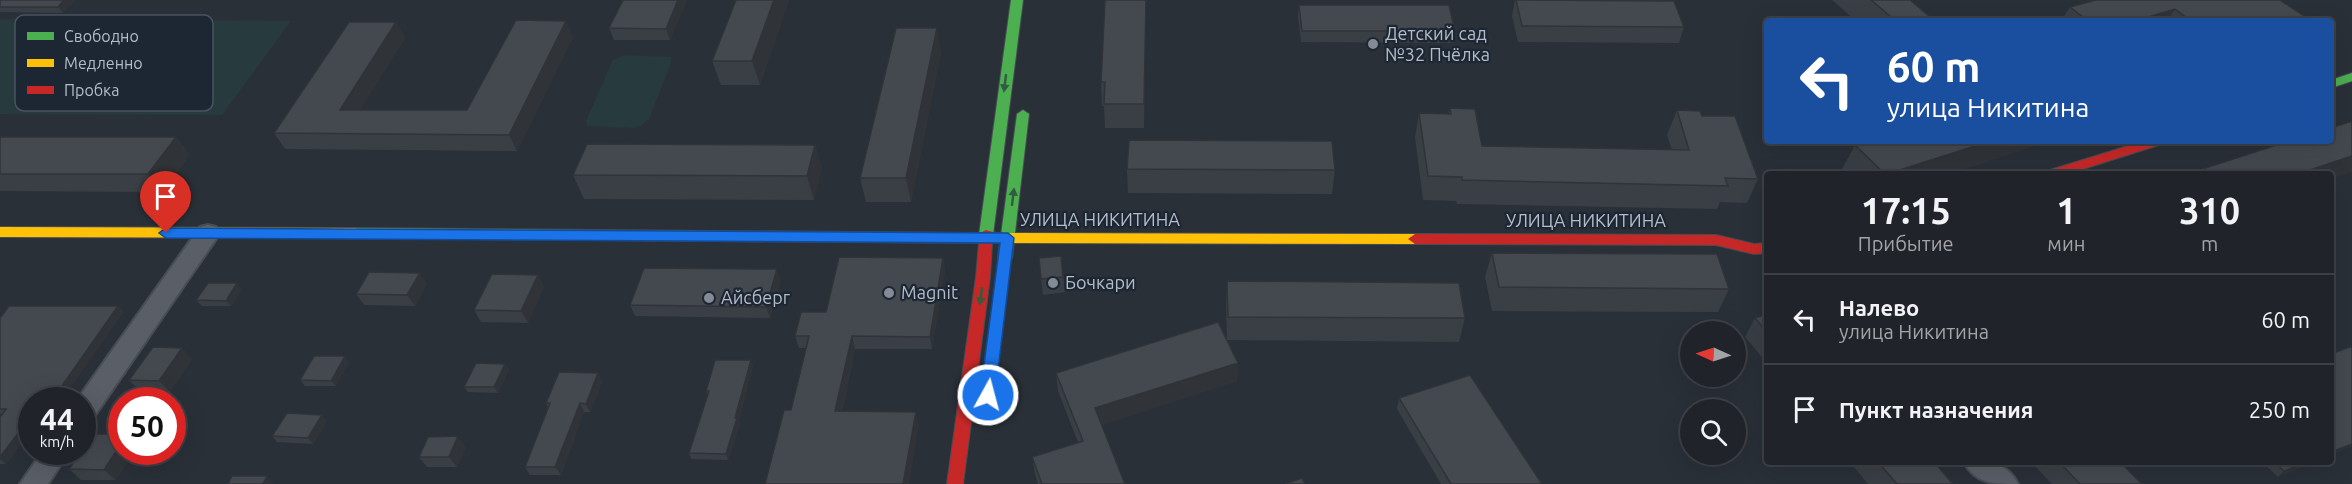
<!DOCTYPE html>
<html lang="ru">
<head>
<meta charset="utf-8">
<style>
	body { margin:0; font-family:Ubuntu,sans-serif; background:#282c32; color:#f1f3f6; height:100vh; display:flex; flex-direction:column; font-size:22px; white-space:nowrap }
	* { box-sizing:border-box; margin:0 }
	p { font-size:20px; color:#a2a4a8 }
	.icon { flex:none; width:33px; height:33px; fill:none; stroke:currentColor; stroke-width:2; stroke-linecap:round; stroke-linejoin:round }
	.map { position:relative; flex:1; overflow:hidden }
	.sheet { position:absolute; left:1764px; top:171px; width:570px; height:294px; display:flex; flex-direction:column; background:#20242a; border-radius:6px; box-shadow:0 6px 24px #0002,0 0 0 2px #3d4147 }
	.sheet>* { flex:none }
	.top-card { position:absolute; left:1764px; top:18px; width:570px; height:126px; border-radius:6px; box-shadow:0 6px 24px #0002,0 0 0 2px #3d4147; background:#1a4fa0; color:#fff; overflow:hidden }
	.needle { width:39px; rotate:273deg }
	.tools { position:absolute; left:1680px; top:321px; display:grid; gap:12px }
	.tools a { display:grid; place-items:center; width:66px; height:66px; border-radius:50%; background:#20242a; box-shadow:0 6px 24px #0002,0 0 0 2px #3d4147; font-size:30px }
	.speed { position:absolute; left:18px; top:387px; display:flex; gap:12px; font-size:30px; font-weight:700; text-align:center }
	.speed>* { display:grid; place-content:center; width:78px; height:78px; border-radius:50%; background:#20242a; box-shadow:0 6px 24px #0002,0 0 0 2px #3d4147; line-height:1 }
	.speed small { font-size:15px; font-weight:400 }
	.speed .limit { border:9px solid #d22; background:#fff; color:#111 }
	.pin { position:absolute; display:grid; place-items:center; width:51px; height:51px; color:#fff; margin:-62px -26px; border-radius:50% 50% 50% 0; rotate:-45deg; box-shadow:0 0 6px #0007 }
	.pin .icon { rotate:45deg }
	.me { position:absolute; width:66px; margin:-33px; rotate:7deg; stroke-linejoin:round; filter:drop-shadow(0 0 4px #0008) }
	.turn { display:flex; align-items:center; gap:21px; height:126px; padding:0 24px; font-size:27px }
	.turn .icon { width:78px; height:78px; stroke-width:2.5 }
	.turn b { display:block; font-size:42px; line-height:51px }
	.eta { display:flex; justify-content:space-evenly; align-items:center; height:102px; text-align:center }
	.eta b { font-size:36px; font-weight:700; line-height:42px }
	ul { padding:0; list-style:none }
	li { display:flex; align-items:center; gap:18px; height:90px; padding:0 24px; border-top:2px solid #3d4147 }
	li div { flex:1 }
	li b { display:block; font-size:22px }
	li em { font-style:normal }
	.map>svg:first-child { display:block }
	.green { fill:#273a3e }
	.lines { fill:none; stroke-linecap:round; stroke-linejoin:round }
	.street-casing { stroke:#484c53; stroke-width:4 }
	.fast-casing { stroke:#484c53; stroke-width:2 }
	.slow-casing { stroke:#484c53; stroke-width:2 }
	.jam-casing { stroke:#484c53; stroke-width:2 }
	.street { fill:#5a5e66; fill-rule:evenodd }
	.fast { fill:#4caf50; fill-rule:evenodd }
	.slow { fill:#ffc107; fill-rule:evenodd }
	.jam { fill:#c62828; fill-rule:evenodd }
	.wall { fill:#3a3f45 }
	.shaded-wall { fill:#303338 }
	.building { fill:#444950; stroke:#303338; stroke-width:1.5 }
	.oneway { fill:#305d3f }
	.route { fill:#1a73e8; stroke:#114b97; stroke-width:1.5 }
	.poi-dot { fill:#848b96; stroke:#1d2633; stroke-width:2 }
	.labels { text-anchor:middle; stroke-width:4.5; stroke-linejoin:round; paint-order:stroke }
	.poi-label { font-size:18px; fill:#b4bcc9; stroke:#1d2633; text-anchor:start }
	.street-label { font-size:18px; fill:#b4bcc9; stroke:#1d2633 }
	.key { fill:#1d2633; stroke:#4a5360; stroke-width:1.5 }
	.key-label { font-size:16px; fill:#b4bcc9 }
</style>
</head>
<body>
<div class="map">
<svg width="2352" height="484" viewBox="0 0 2352 484">
	<rect width="100%" height="100%" fill="#2a3038"/>
	<!-- green -->
	<path class="green" d="M0,19L291,21L222,115L0,114Z
		M624,55L671,57V63L649,119L642,125L633,128L587,126L586,121L613,60Z"/>
	<g class="lines">
		<!-- street casing -->
		<g class="street-casing">
			<path id="street" d="M208,225L216,227L219,233L216,239L91,421L82,424V400H77L200,227Z
				M42,452H69L48,484H20Z
				M1964,462C1987,462 2007,461 2018,484C1995,484 1975,484 1964,462Z"/>
		</g>
		<!-- fast casing -->
		<g class="fast-casing">
			<path id="fast" d="M1011,0H1023L993,235L986,240L979,235Z
				M2352,73V81L2331,88V80Z
				M1023,110L1029,114L1012,258L1010,262H1000L998,258L1017,114Z
				M356,228L712,231L719,236L712,241L356,238L349,233Z"/>
		</g>
		<!-- slow casing -->
		<g class="slow-casing">
			<path id="slow" d="M0,227L356,228L363,233L356,238L0,237Z
				M995,233L1415,234L1422,239L1415,244L995,243L988,238Z"/>
		</g>
		<!-- jam casing -->
		<g class="jam-casing">
			<path id="jam" d="M2144,141H2164L2162,144L2067,174H2046L2047,171Z
				M986,230L1000,234L1002,238L1000,242L992,243L990,277L963,484H947L976,277L979,243L712,241L705,236L712,231L980,233Z
				M1415,234L1716,235L1754,244L1767,243V253L1754,254L1716,245L1415,244L1408,239Z"/>
		</g>
		<!-- street -->
		<use href="#street" class="street"/>
		<!-- fast -->
		<use href="#fast" class="fast"/>
		<!-- slow -->
		<use href="#slow" class="slow"/>
		<!-- jam -->
		<use href="#jam" class="jam"/>
	</g>
	<!-- wall -->
	<path class="wall" d="M0,0H75L63,13L0,12Z
		M623,0H687L670,40H614L609,28Z
		M736,0H789L760,85H721L712,61Z
		M1105,0H1146L1144,128H1105L1104,106H1102L1101,82Z
		M1515,0L1684,27L1679,43L1518,42L1512,16Z
		M1832,0H1910L1935,21H1856Z
		M2096,0L2312,21H2061L2070,7Z
		M1299,5L1455,31L1453,43L1301,42L1298,16Z
		M566,21L573,37L517,151L285,149L274,133L396,22L405,38L360,110H467Z
		M941,52L911,202H866L860,178Z
		M1450,108L1482,146L1672,150L1667,135L1677,110L1702,116L1758,179L1747,203L1720,202L1717,209L1457,204L1456,201L1423,200L1415,137L1419,113H1449Z
		M0,137H176L190,155L163,192L0,191Z
		M2040,144L1948,174H1847L1842,169L1855,145Z
		M815,145L822,169L814,200L584,199L573,175Z
		M1127,169L1335,170L1332,194L1128,193Z
		M1492,253L1729,289L1718,312L1492,311L1485,277Z
		M1061,256L1065,292L1043,295L1041,279Z
		M943,258L945,270L932,349H855L842,411L919,424L791,410L806,348H799L795,336L826,312Z
		M420,273L427,284L415,306L364,305L356,294Z
		M538,275L544,287L528,323L481,322L474,310Z
		M781,280L770,318L635,316L630,305Z
		M1227,281L1465,318L1459,342L1227,340L1238,363L1237,381L1101,425L1125,484H1038L1035,474L1032,457L1078,442L1058,391L1056,373L1227,340L1226,305Z
		M242,289L231,306H202L196,300Z
		M118,306L124,312L32,400V429L6,464H0V417L2,414H0V318Z
		M1767,314V363L1745,337L1755,318Z
		M182,348L192,359L170,392L140,391L129,380Z
		M349,362L336,386H305L300,380Z
		M505,364L509,370L498,393L468,392L464,387Z
		M753,366L739,421L740,424L728,460L691,459L689,453L708,395L706,391Z
		M598,373L602,382L590,412H584L561,475H530L525,467L548,407L546,403Z
		M1399,398L1542,484H1441L1397,409Z
		M322,415L327,421L313,444L277,442L272,436Z
		M466,447L457,467H427L419,457Z
		M82,449L116,480H81L69,469Z
		M1850,462H1934L1953,484H1868Z
		M2031,462H2120L2142,484H2052Z
		M2262,462H2314L2278,477Z"/>
	<!-- shaded-wall -->
	<path class="shaded-wall" d="M64,0H75L63,13L58,7Z
		M678,0H687L670,40L666,29Z
		M774,0H789L760,85L752,61Z
		M1146,0L1144,128V104Z
		M2175,9L2167,21H2135Z
		M566,21L573,37L517,151L509,135Z
		M396,22L405,38L350,126L340,110Z
		M937,28L941,52L911,202L906,178Z
		M176,137L190,155L163,192L148,174Z
		M1991,141H2042L2040,144L1948,174H1887Z
		M815,145L822,169L814,200L807,176Z
		M2352,156V172L2331,179V174H2298Z
		M943,258L945,270L932,349L930,337Z
		M777,269L781,280L770,318L766,307Z
		M420,273L427,284L415,306L407,295Z
		M538,275L544,287L528,323L521,311Z
		M237,283L242,289L231,306L226,301Z
		M118,306L124,312L62,400H52Z
		M852,336L855,349L839,423L835,411Z
		M182,348L192,359L170,392L159,381Z
		M345,356L349,362L336,386L331,381Z
		M751,360L753,366L739,421L740,424L728,460L726,454Z
		M1238,363L1237,381L1096,427L1095,408Z
		M505,364L509,370L498,393L494,387Z
		M598,373L602,382L590,412L586,404Z
		M580,403L584,412L561,475L555,467Z
		M916,412L919,424L909,484H903Z
		M32,415V429L6,464L0,459V457Z
		M322,415L327,421L313,444L308,438Z
		M458,436L466,447L457,467L449,457Z
		M122,442V452H134L116,480L104,470Z
		M2352,444V446L2331,455V452Z
		M2307,462H2314L2278,477L2284,471Z
		M267,476L274,484H263Z"/>
	<!-- building -->
	<path class="building" d="M0,0H64L58,7H0Z
		M623,0H678L666,29L609,28Z
		M736,0H774L752,61H712Z
		M1105,0H1146L1144,104H1104L1105,82H1101Z
		M1516,0L1674,1L1684,27L1522,26Z
		M1871,0H1910L1935,21H1896Z
		M2096,0H2280L2312,21H2191L2175,9L2135,21H2073L2084,18L2070,7Z
		M1299,5H1449L1455,31H1302Z
		M516,20L566,21L509,135L274,133L349,22H396L340,110H467Z
		M896,28H937L906,178H860Z
		M1450,108L1475,109L1482,146L1689,150L1677,110L1700,111L1702,116H1735L1758,179L1725,178L1728,186L1462,180V177L1428,176L1419,113L1451,114Z
		M2352,121V156L2298,174H2187L2289,141H2331V128Z
		M0,137H176L148,174H0Z
		M1129,140L1332,141L1335,170L1127,169Z
		M1868,141H1991L1887,174H1885L1855,145Z
		M587,144L815,145L807,176L573,175Z
		M1492,253L1717,254L1729,289L1499,287Z
		M1061,256L1063,277L1041,279L1039,258Z
		M839,257L943,258L930,337L852,336L835,411L916,412L903,484H765L784,410H791L809,336H795L801,312H826Z
		M644,268L777,269L766,307L630,305Z
		M369,272L420,273L407,295L356,294Z
		M492,274L538,275L521,311L474,310Z
		M1227,281L1459,283L1465,318L1228,317Z
		M208,283H237L226,301L196,300Z
		M9,306H118L52,400H32V415L0,457V417L6,409H0V318Z
		M1767,314V332L1755,318Z
		M1218,322L1238,363L1095,408L1125,484H1042L1032,457L1083,441L1056,373Z
		M2352,346V444L2331,452V354Z
		M153,347L182,348L159,381L129,380Z
		M314,356H345L331,381L300,380Z
		M715,360H751L735,418H737L726,454L689,453L709,391H706Z
		M476,363L505,364L494,387H464Z
		M559,372L598,373L586,404L580,403L555,467H525L550,403H546Z
		M1470,375L1542,484H1451L1399,398Z
		M287,413L322,415L308,438L272,436Z
		M92,434H122V442L104,470L69,469L81,452H82V449Z
		M458,436L449,457H419L428,437Z
		M1878,462H1934L1953,484H1897Z
		M2059,462H2120L2142,484H2080Z
		M2274,462H2307L2284,471Z
		M232,476H267L263,484H228Z
		M1302,478L1305,484H1285Z"/>
	<!-- one-way arrows -->
	<defs><path id="oneway-solid" d="M-6-.8H1V-3.2L6.5 0L1 3.2V.8H-6Z" transform="scale(1.5)"/></defs>
	<g class="oneway">
		<use href="#oneway-solid" transform="translate(1005 83) rotate(97)"/>
		<use href="#oneway-solid" transform="translate(1013 197) rotate(-83)"/>
		<use href="#oneway-solid" transform="translate(981 296) rotate(98)"/>
	</g>
	<!-- route -->
	<path class="route" d="M166,228L1008,233L1014,238L995,395L993,400L988,402L982,400L980,395L1000,243L166,238L159,233Z"/>
	<!-- markers -->
	<g class="poi-dot">
		<circle cx="1373" cy="44" r="6"/>
		<circle cx="1053" cy="283" r="6"/>
		<circle cx="889" cy="293" r="6"/>
		<circle cx="709" cy="298" r="6"/>
	</g>
	<g class="labels">
		<!-- poi labels -->
		<g class="poi-label">
			<text x="1385" y="40">Детский сад<tspan x="1385" dy="21">№32 Пчёлка</tspan></text>
			<text x="1065" y="289">Бочкари</text>
			<text x="901" y="299">Magnit</text>
			<text x="721" y="304">Айсберг</text>
		</g>
		<!-- street labels -->
		<g class="street-label">
			<text x="1100" y="226">УЛИЦА НИКИТИНА</text>
			<text x="1586" y="227">УЛИЦА НИКИТИНА</text>
		</g>
	</g>
	<!-- legend -->
	<rect x="15" y="15" width="198" height="96" rx="9" class="key"/>
	<rect x="27" y="32" width="27" height="8" fill="#4caf50"/>
	<rect x="27" y="59" width="27" height="8" fill="#ffc107"/>
	<rect x="27" y="86" width="27" height="8" fill="#c62828"/>
	<g class="key-label">
		<text x="64" y="42">Свободно</text>
		<text x="64" y="69">Медленно</text>
		<text x="64" y="96">Пробка</text>
	</g>
</svg>
<div class="tools">
<a><svg class="needle" viewBox="-14 -14 28 28"><path d="M0-13l5 13h-10z" fill="#e53935"/><path d="M0 13l5-13h-10z" fill="#a2a4a8"/></svg></a>
<a><svg class="icon" aria-label="search" viewBox="0 0 24 24"><circle cx="10" cy="10" r="6"/><path d="M15 15l6 6"/></svg></a>
</div>
<div class="speed"><div>44<small>km/h</small></div><div class="limit">50</div></div>
<div class="pin" style="left:166px;top:233px;background:#d93025"><svg class="icon" aria-label="arrive" viewBox="0 0 24 24"><path d="M6 21V4h12l-3 4 3 4H6"/></svg></div>
<svg class="me" style="left:988px;top:395px" viewBox="-20 -20 40 40"><circle r="17" fill="#1a73e8" stroke="#fff" stroke-width="3"/><path d="M0-11L8 9 0 5-8 9z" fill="#fff"/></svg>
<div class="top-card">
<div class="turn"><svg class="icon" aria-label="left" viewBox="0 0 24 24"><path d="M17 20v-9H6M10 6l-5 5 5 5"/></svg><div><b>60 m</b>улица Никитина</div></div>
</div>
<section class="sheet">
<div class="eta">
<div><b>17:15</b><p>Прибытие</p></div>
<div><b>1</b><p>мин</p></div>
<div><b>310</b><p>m</p></div>
</div>
<ul>
<li><svg class="icon" aria-label="left" viewBox="0 0 24 24"><path d="M17 20v-9H6M10 6l-5 5 5 5"/></svg><div><b>Налево</b><p>улица Никитина</p></div><em>60 m</em></li>
<li><svg class="icon" aria-label="arrive" viewBox="0 0 24 24"><path d="M6 21V4h12l-3 4 3 4H6"/></svg><div><b>Пункт назначения</b></div><em>250 m</em></li>
</ul>
</section>
</div>
</body>
</html>
